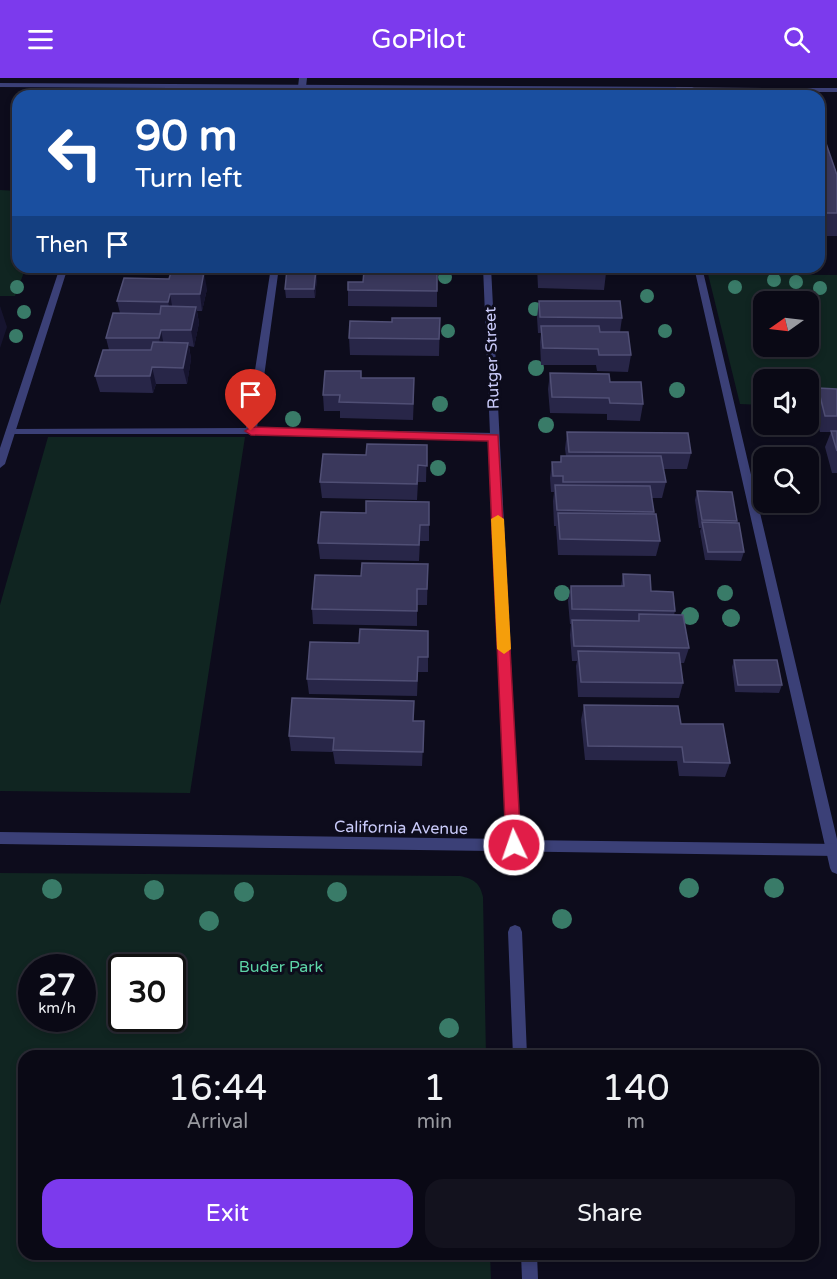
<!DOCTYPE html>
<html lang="en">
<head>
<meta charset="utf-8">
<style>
	body { margin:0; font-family:"Varela Round",sans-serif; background:#13121e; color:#f1f3f6; height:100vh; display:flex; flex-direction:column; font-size:22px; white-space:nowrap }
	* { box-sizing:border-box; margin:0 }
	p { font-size:20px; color:#999aa0 }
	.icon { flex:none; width:33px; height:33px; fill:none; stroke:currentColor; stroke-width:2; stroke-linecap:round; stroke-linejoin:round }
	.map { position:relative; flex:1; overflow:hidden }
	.sheet { position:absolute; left:18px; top:972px; width:801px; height:210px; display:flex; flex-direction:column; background:#0a0915; border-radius:18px; box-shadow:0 3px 9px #0003,0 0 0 2px #2a2a34 }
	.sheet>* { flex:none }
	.hud { position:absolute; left:12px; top:12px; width:813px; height:183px; border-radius:18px; box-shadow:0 3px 9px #0003,0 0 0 2px #2a2a34; background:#1a4fa0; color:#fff; overflow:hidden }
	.needle { width:39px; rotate:256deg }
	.buttons { position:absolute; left:753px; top:213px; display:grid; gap:12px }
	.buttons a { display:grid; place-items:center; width:66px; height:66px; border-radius:12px; background:#0a0915; box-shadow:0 3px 9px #0003,0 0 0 2px #2a2a34; font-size:30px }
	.speed { position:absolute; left:18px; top:876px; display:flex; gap:12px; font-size:30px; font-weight:700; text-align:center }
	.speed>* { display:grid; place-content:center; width:78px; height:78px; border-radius:50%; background:#0a0915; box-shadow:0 3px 9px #0003,0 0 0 2px #2a2a34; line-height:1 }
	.speed small { font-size:15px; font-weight:400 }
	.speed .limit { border:3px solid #111; border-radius:9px; background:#fff; color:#111 }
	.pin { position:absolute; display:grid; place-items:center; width:51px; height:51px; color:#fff; margin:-62px -26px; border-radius:50% 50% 50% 0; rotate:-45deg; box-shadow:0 0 6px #0007 }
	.pin .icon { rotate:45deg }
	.me { position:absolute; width:66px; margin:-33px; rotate:357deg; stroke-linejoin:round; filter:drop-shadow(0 0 4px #0008) }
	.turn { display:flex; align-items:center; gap:21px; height:126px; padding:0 24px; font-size:27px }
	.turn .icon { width:78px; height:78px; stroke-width:2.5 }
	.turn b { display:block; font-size:42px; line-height:51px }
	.then { display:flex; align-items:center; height:57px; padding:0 24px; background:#0003; gap:12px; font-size:22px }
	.eta { display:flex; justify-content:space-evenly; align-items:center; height:102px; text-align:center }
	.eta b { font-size:36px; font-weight:600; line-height:42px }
	.button { display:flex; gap:12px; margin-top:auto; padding:12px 24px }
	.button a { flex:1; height:69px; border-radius:18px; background:#7c3aed; color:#fff; font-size:24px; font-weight:600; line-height:69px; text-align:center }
	.button a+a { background:#13121e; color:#f1f3f6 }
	header { display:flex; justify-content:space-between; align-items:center; height:78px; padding:0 24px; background:#7c3aed; color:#fff; font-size:27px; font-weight:600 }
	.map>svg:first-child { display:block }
	.green { fill:#102521; fill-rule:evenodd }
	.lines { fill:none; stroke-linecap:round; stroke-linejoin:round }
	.lane { fill:#3b4077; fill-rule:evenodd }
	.street { fill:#3b4077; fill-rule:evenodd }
	.tree { fill:#397b68 }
	.wall { fill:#282648 }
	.shaded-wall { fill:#16142f }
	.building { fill:#3a385c; stroke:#504f75; stroke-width:1.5 }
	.route { fill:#e11d48; stroke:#92132f; stroke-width:1.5 }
	.slow { fill:#f59e0b }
	.labels { text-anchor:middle; stroke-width:6; stroke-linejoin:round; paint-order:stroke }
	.street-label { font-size:16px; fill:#cbccfb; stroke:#0d0c1c }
	.park-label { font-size:16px; fill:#5dd5a7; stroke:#0d0c1c }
</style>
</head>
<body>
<header><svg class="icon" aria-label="menu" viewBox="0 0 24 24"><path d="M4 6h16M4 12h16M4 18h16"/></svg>GoPilot<svg class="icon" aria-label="search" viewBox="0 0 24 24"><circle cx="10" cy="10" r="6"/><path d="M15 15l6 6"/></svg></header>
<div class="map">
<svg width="837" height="1201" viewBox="0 0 837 1201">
	<rect width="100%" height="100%" fill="#0d0c1c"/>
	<!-- green -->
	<path class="green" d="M0,112L18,113V189H26L15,218H0Z
		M708,196L837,197V327H809L808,302H764L763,327L740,326ZM764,224H808V268H764Z
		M48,359H245L190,715L0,713V527Z
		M0,795L460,798C474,801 480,805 483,819L486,978H24V1176H490L491,1201H0ZM32,890H82V940H32ZM122,890H172V940H122Z"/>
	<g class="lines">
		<!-- lane -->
		<path class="lane" d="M299,0H307L305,18H297Z
			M271,189H279L257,350L494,355L498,357V361L251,356H6V352L10,351L246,350Z
			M694,189H702L837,761V796L832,794L830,790Z"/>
		<!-- street -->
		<path class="street" d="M0,5L692,9L696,11L692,13L0,9Z
			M775,10H837V14H775Z
			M60,189H68L5,386L0,390V370Z
			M483,189H491L520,762L837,766V778L0,766V754L507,761Z
			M515,847L520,849L522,854L527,978H513L508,854L510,849Z
			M521,1176H537L538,1201H522Z"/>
	</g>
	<!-- trees -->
	<g class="tree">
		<circle cx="445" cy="199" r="7"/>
		<circle cx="774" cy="202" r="7"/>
		<circle cx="796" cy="204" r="7"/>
		<circle cx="17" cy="209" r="7"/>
		<circle cx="735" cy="209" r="7"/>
		<circle cx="820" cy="210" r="7"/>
		<circle cx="647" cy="218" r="7"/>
		<circle cx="535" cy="231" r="7"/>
		<circle cx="24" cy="234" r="7"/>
		<circle cx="448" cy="253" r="7"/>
		<circle cx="665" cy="253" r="7"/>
		<circle cx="16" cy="258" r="7"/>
		<circle cx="536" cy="290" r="8"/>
		<circle cx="677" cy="312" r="8"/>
		<circle cx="440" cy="326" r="8"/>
		<circle cx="293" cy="341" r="8"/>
		<circle cx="546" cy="347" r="8"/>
		<circle cx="438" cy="390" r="8"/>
		<circle cx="562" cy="515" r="8"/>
		<circle cx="725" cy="515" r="8"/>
		<circle cx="690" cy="538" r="9"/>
		<circle cx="731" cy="540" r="9"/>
		<circle cx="689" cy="810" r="10"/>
		<circle cx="774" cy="810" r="10"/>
		<circle cx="52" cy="811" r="10"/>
		<circle cx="154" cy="812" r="10"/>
		<circle cx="244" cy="814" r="10"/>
		<circle cx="337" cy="814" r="10"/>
		<circle cx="562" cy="841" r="10"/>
		<circle cx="209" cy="843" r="10"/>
		<circle cx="449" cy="950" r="10"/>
	</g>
	<!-- wall -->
	<path class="wall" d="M819,45L837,97V158H819Z
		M537,189H606V195L604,212L538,210Z
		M316,191L317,200L315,220H286L285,211Z
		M437,193V229L348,228V212L363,204Z
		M207,211L202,233H197L199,245L194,269L189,268L191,281L187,306H156L153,315L100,314L95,298L109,272L106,260L120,235L117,223Z
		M539,223L622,240L620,254L631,277L628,294L597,293L596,287H541L540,264L541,255H538L537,239Z
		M440,240L439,278L350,277L349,260L392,244Z
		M550,295L610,304L643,326L640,343L607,342V336L550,335L548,311Z
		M362,300L414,317L413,342L340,340V333H324L323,317Z
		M818,310L837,311V395H832L825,369L831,354H820L813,327Z
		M567,354L691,375L687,391H663L666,404L662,420H652L654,434L653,436L660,463L656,478L558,477L556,448H554L553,423L554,414H551L550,400L552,384H560L561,378H566L565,371Z
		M427,367L426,404H418L417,422L322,420L320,404L366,377Z
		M697,413L737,443L736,445L744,474L741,483L705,482L700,453L701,450H699L695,422Z
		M429,424V463H420L419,483L320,481L318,465L366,435Z
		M428,486L427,527H417V548L313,546L312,531L361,498Z
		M623,496L651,513L675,533L674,537L689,570L684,585H681L683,605L679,620L578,619L576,588L577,583H572L570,557L571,546H570L568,523L571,508H621Z
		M428,553V594H418L417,618L309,616L307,601L359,565Z
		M734,582L782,607L779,615L735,614L732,589Z
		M584,627L681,646L730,685L725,699L679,698L677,683L585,682L581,642Z
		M414,643H424L422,688L335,686L333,674L291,673L289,658Z"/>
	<!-- shaded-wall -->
	<path class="shaded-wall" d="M316,191L317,200L315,220L314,211Z
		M204,194L207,211L202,233L200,216Z
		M170,216L173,233L172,241L168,224Z
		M0,228L7,249L0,270Z
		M196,229L199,245L194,269L191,252Z
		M161,252L164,268L162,277L159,260Z
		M188,265L191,281L187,306L183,290Z
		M152,289L156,306L153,315L150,298Z"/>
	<!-- building -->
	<path class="building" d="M677,10L794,11L796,18H679Z
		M819,45L837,97V135H819Z
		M539,189H606V195L539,194Z
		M287,191H316L314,211H285Z
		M364,193H437V213L348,212V204H363Z
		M171,194H204L200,216H170L168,224L117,223L124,200L169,201Z
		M539,223H620L622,240L540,239Z
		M161,228L196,229L191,252H161L159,260H106L113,235L160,236Z
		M392,240H440L439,261L349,260L350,243L392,244Z
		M541,248H599L600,254H628L631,277H599L598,271L543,270Z
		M153,264L188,265L183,290L152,289L150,298H95L103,272H151Z
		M325,293H361V300H414L413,326L339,324L340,317H323Z
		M550,295L609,296L610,304H641L643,326L610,325L609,320L552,319Z
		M818,310L837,311V338H825Z
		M831,353H837V373Z
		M567,354L688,355L691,375L569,374Z
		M367,366L427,367V388L418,387L417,406L320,404L323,376L366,377Z
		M561,378H661L666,404H563V398H553L552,384H561Z
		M555,407L650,408L654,434L557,432Z
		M697,413L732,414L737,443L702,442Z
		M366,423L429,424V447H420L419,467L318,465L321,434L366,435Z
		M558,435L656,436L660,463L560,461Z
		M702,444L739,445L744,474H708Z
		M362,485L428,486L427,511H417V533L312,531L315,497L361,498Z
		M623,496L650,497L651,513L673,514L675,533L572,531L571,508H624Z
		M639,536L683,537L689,570L574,568L572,542L639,543Z
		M360,551L428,553V579H418L417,603L307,601L310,564L359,565Z
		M578,573L679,575L683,605L581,604Z
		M734,582H777L782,607H738Z
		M292,620L414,623L413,643H424L423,674L333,672L334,660L289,658Z
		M584,627L678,628L681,646H723L730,685L684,684L682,669L588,668Z"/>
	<!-- route -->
	<path class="route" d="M251,349L498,357L521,767L519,772L514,774L509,772L506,767L488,363L251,357L245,353Z"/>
	<!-- slow -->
	<path class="slow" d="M498,437L504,441L511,571L504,576L497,571L491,441Z"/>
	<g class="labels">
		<!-- street labels -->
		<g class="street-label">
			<text transform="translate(491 280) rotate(-92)" y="6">Rutger Street</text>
			<text transform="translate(401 749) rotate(1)" y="6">California Avenue</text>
		</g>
		<!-- park labels -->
		<g class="park-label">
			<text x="281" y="894">Buder Park</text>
		</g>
	</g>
</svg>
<div class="buttons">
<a><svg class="needle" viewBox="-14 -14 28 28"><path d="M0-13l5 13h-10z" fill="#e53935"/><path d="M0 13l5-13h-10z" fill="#999aa0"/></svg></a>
<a><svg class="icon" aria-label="sound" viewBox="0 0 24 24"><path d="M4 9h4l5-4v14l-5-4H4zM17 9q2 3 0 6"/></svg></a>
<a><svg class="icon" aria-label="search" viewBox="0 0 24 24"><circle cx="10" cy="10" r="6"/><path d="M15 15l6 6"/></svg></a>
</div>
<div class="speed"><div>27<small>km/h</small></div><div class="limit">30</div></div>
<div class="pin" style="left:251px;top:353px;background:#d93025"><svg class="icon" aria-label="arrive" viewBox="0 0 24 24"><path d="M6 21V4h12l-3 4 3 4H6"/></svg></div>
<svg class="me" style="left:514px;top:767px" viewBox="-20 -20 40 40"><circle r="17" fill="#e11d48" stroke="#fff" stroke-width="3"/><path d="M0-11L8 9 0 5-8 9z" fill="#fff"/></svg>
<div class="hud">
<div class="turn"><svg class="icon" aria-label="left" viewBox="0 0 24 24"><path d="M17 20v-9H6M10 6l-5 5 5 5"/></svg><div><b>90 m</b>Turn left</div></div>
<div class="then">Then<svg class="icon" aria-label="arrive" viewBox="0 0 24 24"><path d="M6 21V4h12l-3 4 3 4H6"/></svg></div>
</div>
<section class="sheet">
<div class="eta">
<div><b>16:44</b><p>Arrival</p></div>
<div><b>1</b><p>min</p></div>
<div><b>140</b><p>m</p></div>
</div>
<div class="button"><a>Exit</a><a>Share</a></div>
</section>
</div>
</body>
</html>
